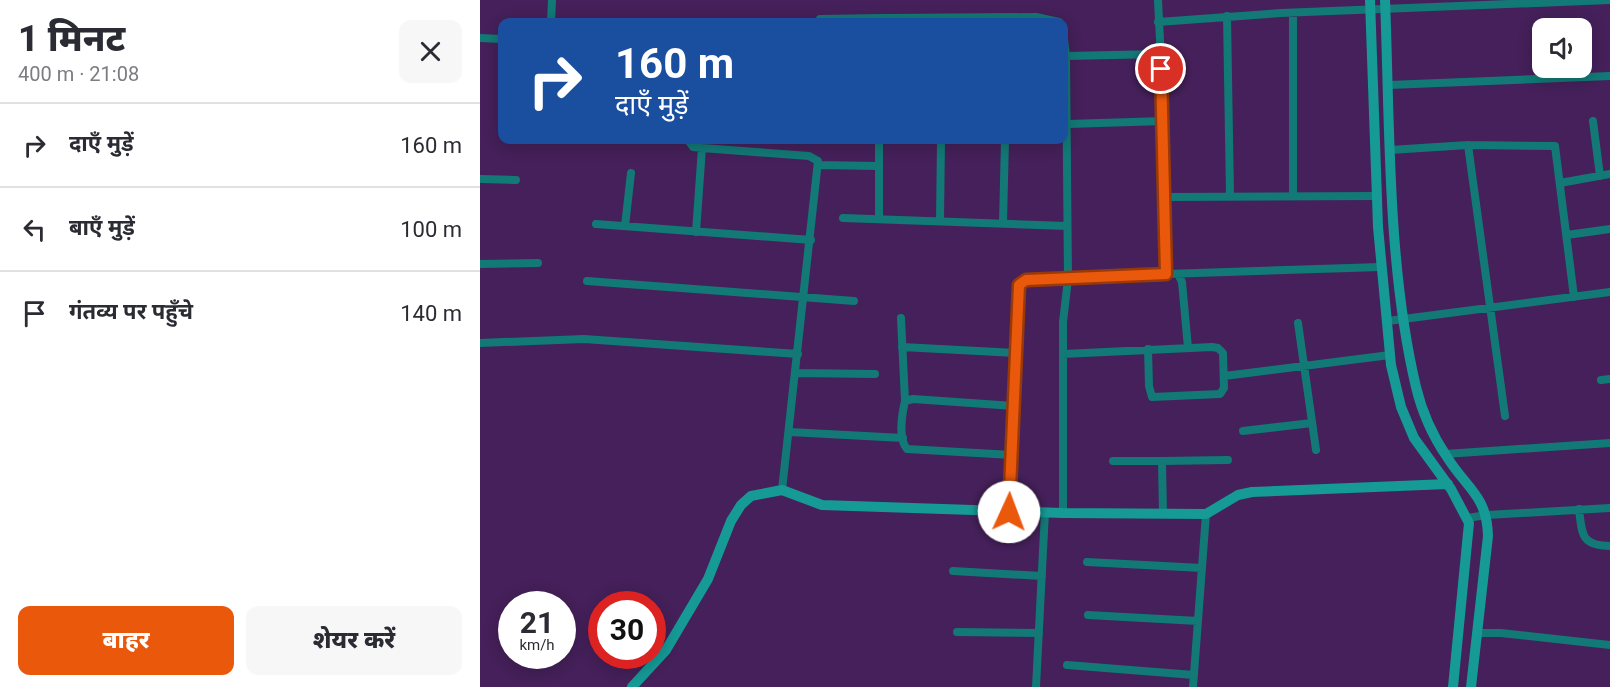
<!DOCTYPE html>
<html lang="hi">
<head>
<meta charset="utf-8">
<style>
	body { margin:0; font-family:Roboto,"Noto Sans Devanagari",sans-serif; background:#f7f7f7; color:#2b2b33; height:100vh; display:flex; flex-direction:column; font-size:22px; white-space:nowrap }
	* { box-sizing:border-box; margin:0 }
	p { font-size:20px; color:#7c7c81 }
	.icon { flex:none; width:33px; height:33px; fill:none; stroke:currentColor; stroke-width:2; stroke-linecap:round; stroke-linejoin:round }
	.map { position:relative; flex:1; overflow:hidden }
	.sheet { display:flex; flex-direction:column; background:#fff; width:480px }
	.sheet>* { flex:none }
	.banner { position:absolute; left:18px; top:18px; width:570px; height:126px; border-radius:12px; box-shadow:0 3px 15px #0003; background:#1a4fa0; color:#fff; overflow:hidden }
	.tools { position:absolute; left:1052px; top:18px; display:grid; gap:12px }
	.tools a { display:grid; place-items:center; width:60px; height:60px; border-radius:12px; background:#fff; box-shadow:0 3px 15px #0003; font-size:30px }
	.speed { position:absolute; left:18px; top:591px; display:flex; gap:12px; font-size:30px; font-weight:700; text-align:center }
	.speed>* { display:grid; place-content:center; width:78px; height:78px; border-radius:50%; background:#fff; box-shadow:0 3px 15px #0003; line-height:1 }
	.speed small { font-size:15px; font-weight:400 }
	.speed .limit { border:9px solid #d22; background:#fff; color:#111 }
	.pin { position:absolute; display:grid; place-items:center; width:51px; height:51px; color:#fff; margin:-26px; border:3px solid #fff; border-radius:50%; box-shadow:0 2px 6px #0007 }
	.me { position:absolute; width:66px; margin:-33px; rotate:2deg; stroke-linejoin:round; filter:drop-shadow(0 0 4px #0008) }
	.turn { display:flex; align-items:center; gap:21px; height:126px; padding:0 18px; font-size:27px }
	.turn .icon { width:78px; height:78px; stroke-width:2.5 }
	.turn b { display:block; font-size:42px; line-height:51px }
	.round { display:grid; place-items:center; flex:none; width:63px; height:63px; border-radius:12px; background:#f7f7f7 }
	.overview { display:flex; align-items:center; justify-content:space-between; height:102px; padding:0 18px }
	h1 { font-size:36px; font-weight:800; line-height:45px }
	.action { display:flex; gap:12px; margin-top:auto; padding:12px 18px }
	.action a { flex:1; height:69px; border-radius:12px; background:#ea580c; color:#fff; font-size:24px; font-weight:800; line-height:69px; text-align:center }
	.action a+a { background:#f7f7f7; color:#2b2b33 }
	ul { padding:0; list-style:none }
	li { display:flex; align-items:center; gap:18px; height:84px; padding:0 18px; border-top:2px solid #e1e1e2 }
	li div { flex:1 }
	li b { display:block; font-size:22px }
	li em { font-style:normal }
	main { display:flex; flex:1; min-height:0 }
	.map>svg:first-child { display:block }
	.lines { fill:none; stroke-linecap:round; stroke-linejoin:round }
	.street { stroke:#127976; stroke-width:8 }
	.secondary { stroke:#159a96; stroke-width:10 }
	.route-casing { stroke:#983908; stroke-width:15 }
	.route { stroke:#ea580c; stroke-width:10 }
</style>
</head>
<body>
<main>
<section class="sheet">
<div class="overview"><div><h1>1 मिनट</h1><p>400 m · 21:08</p></div><a class="round"><svg class="icon" aria-label="close" viewBox="0 0 24 24"><path d="M6 6l12 12M18 6L6 18"/></svg></a></div>
<ul>
<li><svg class="icon" aria-label="right" viewBox="0 0 24 24"><path d="M7 20v-9h11M14 6l5 5-5 5"/></svg><div><b>दाएँ मुड़ें</b></div><em>160 m</em></li>
<li><svg class="icon" aria-label="left" viewBox="0 0 24 24"><path d="M17 20v-9H6M10 6l-5 5 5 5"/></svg><div><b>बाएँ मुड़ें</b></div><em>100 m</em></li>
<li><svg class="icon" aria-label="arrive" viewBox="0 0 24 24"><path d="M6 21V4h12l-3 4 3 4H6"/></svg><div><b>गंतव्य पर पहुँचे</b></div><em>140 m</em></li>
</ul>
<div class="action"><a>बाहर</a><a>शेयर करें</a></div>
</section>
<div class="map">
<svg width="1130" height="687" viewBox="0 0 1130 687">
	<rect width="100%" height="100%" fill="#45205a"/>
	<g class="lines">
		<!-- street -->
		<path class="street" d="M678,0L683,101L686,274L901,267
			M747,16L750,196
			M340,19L405,18
			M71,22L72,0
			M400,22L405,18H409L556,17L579,22
			M678,22L801,13L1130,0
			M0,38L22,39
			M586,56L680,54
			M909,85L1130,76
			M1113,121L1120,176
			M588,124L684,121
			M208,140L213,147L222,148L329,156L338,161L302,490
			M399,140V219
			M988,145L1025,416
			M910,150L988,145L1075,146L1094,297
			M339,165L398,166
			M0,179L36,180
			M1080,183L1130,174
			M813,195V13
			M685,197L896,196
			M363,218L587,226
			M460,221L461,140
			M523,223L525,140
			M116,224L331,240
			M145,226L151,173
			M216,232L222,148
			M1087,235L1130,229
			M0,264L58,263
			M698,274L702,282L708,348
			M107,281L374,301
			M421,318L425,401
			M908,321L1130,292
			M818,323L836,450
			M0,343L104,339L318,354
			M422,347L536,353
			M583,354L732,347L738,348L743,353L744,388L740,394L672,397L669,386L668,349
			M315,373L395,374
			M744,376L910,355
			M1121,380L1130,379
			M763,431L832,423
			M309,432L423,438
			M965,454L1130,443
			M532,455L427,449C418,439 422,414 425,401L433,399L534,406
			M633,461H682
			M1099,509C1102,534 1101,546 1130,546
			M529,511L539,285L546,280L588,279L586,56L584,40
			M583,513V322L588,279L686,274
			M683,514L682,461L748,460
			M987,518L1007,515L1130,508
			M607,562L722,568
			M473,571L562,576
			M608,615L718,621
			M477,632L559,633
			M998,633H1021L1130,645
			M587,665L714,675
			M556,687L565,512
			M713,687L726,514"/>
		<!-- secondary -->
		<path class="secondary" d="M890,0L898,227L911,365L921,407L934,438L971,489L989,523L973,687
			M905,0C910,125 907,265 936,387C942,412 952,435 967,457C986,488 1007,495 1008,536L991,687
			M152,687L186,650L228,579L251,521L261,505L271,496L302,490L342,505L583,513L726,514L758,495L772,492L968,484"/>
	</g>
	<g class="lines">
		<!-- route casing -->
		<g class="route-casing">
			<path id="route" d="M529,512L539,285L546,280L686,274L681,69"/>
		</g>
		<!-- route -->
		<use href="#route" class="route"/>
	</g>
</svg>
<div class="tools">
<a><svg class="icon" aria-label="sound" viewBox="0 0 24 24"><path d="M4 9h4l5-4v14l-5-4H4zM17 9q2 3 0 6"/></svg></a>
</div>
<div class="speed"><div>21<small>km/h</small></div><div class="limit">30</div></div>
<div class="pin" style="left:681px;top:69px;background:#d93025"><svg class="icon" aria-label="arrive" viewBox="0 0 24 24"><path d="M6 21V4h12l-3 4 3 4H6"/></svg></div>
<svg class="me" style="left:529px;top:512px" viewBox="-20 -20 40 40"><circle r="19" fill="#fff"/><path d="M0-13L10 11 0 6-10 11z" fill="#ea580c"/></svg>
<div class="banner">
<div class="turn"><svg class="icon" aria-label="right" viewBox="0 0 24 24"><path d="M7 20v-9h11M14 6l5 5-5 5"/></svg><div><b>160 m</b>दाएँ मुड़ें</div></div>
</div>
</div>
</main>
</body>
</html>
